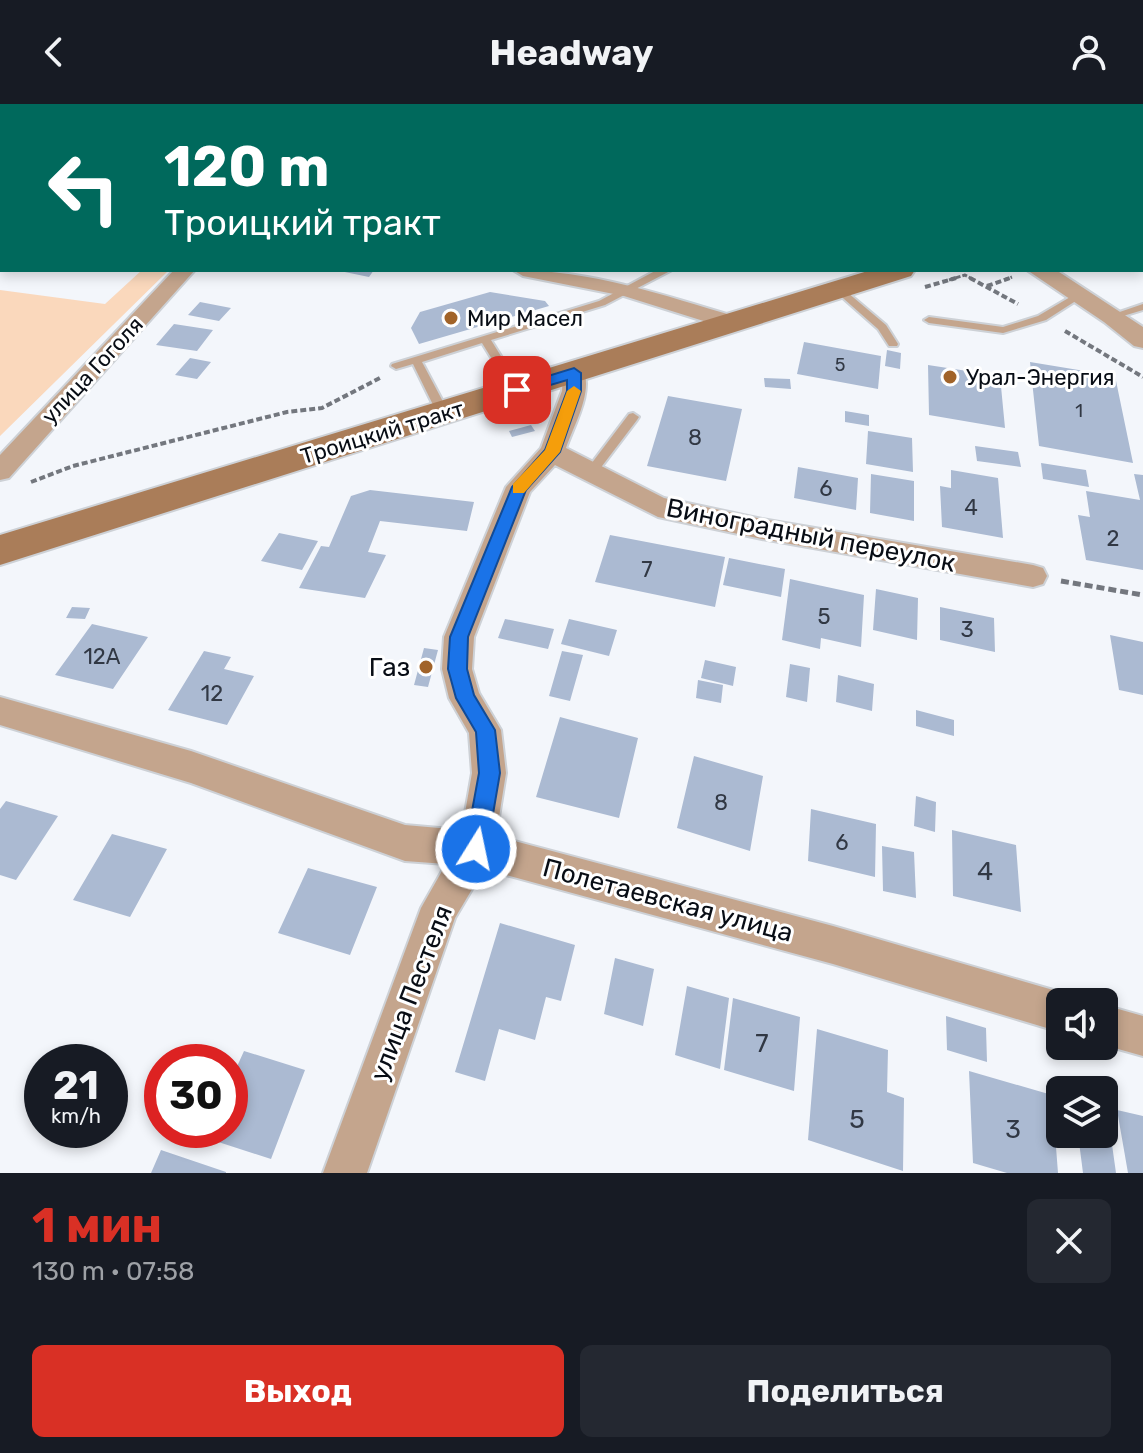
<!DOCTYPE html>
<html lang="ru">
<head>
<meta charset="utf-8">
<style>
	body { margin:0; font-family:Rubik,sans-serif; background:#242831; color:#f1f3f6; height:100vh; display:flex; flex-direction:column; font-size:30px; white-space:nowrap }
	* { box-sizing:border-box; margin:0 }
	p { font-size:26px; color:#9ea1a6 }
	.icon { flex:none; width:44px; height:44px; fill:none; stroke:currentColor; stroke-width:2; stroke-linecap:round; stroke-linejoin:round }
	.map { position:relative; height:1069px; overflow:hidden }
	.sheet { display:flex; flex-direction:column; background:#171b24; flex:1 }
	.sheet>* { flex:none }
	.guide { position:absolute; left:0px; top:0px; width:1144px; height:168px; box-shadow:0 4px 12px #0003; background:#00695c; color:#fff; overflow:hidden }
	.tools { position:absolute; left:1046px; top:884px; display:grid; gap:16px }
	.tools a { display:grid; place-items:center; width:72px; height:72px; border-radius:12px; background:#171b24; box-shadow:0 4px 12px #0003; font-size:40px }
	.speed { position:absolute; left:24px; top:940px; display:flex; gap:16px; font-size:40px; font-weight:700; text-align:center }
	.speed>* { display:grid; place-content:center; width:104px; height:104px; border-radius:50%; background:#171b24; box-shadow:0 4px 12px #0003; line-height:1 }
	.speed small { font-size:20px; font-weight:400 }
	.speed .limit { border:12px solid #d22; background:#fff; color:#111 }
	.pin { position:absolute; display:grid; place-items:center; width:68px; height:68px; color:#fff; margin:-34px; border-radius:16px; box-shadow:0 4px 12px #0006 }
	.me { position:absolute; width:88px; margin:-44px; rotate:10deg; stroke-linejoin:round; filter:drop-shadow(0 0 6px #0008) }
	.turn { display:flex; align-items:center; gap:28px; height:168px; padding:0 32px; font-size:36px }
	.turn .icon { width:104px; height:104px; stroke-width:2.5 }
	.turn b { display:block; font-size:56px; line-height:68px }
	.round { display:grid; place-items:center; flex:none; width:84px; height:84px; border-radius:12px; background:#242831 }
	.headline { display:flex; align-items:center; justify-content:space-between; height:136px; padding:0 32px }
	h1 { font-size:48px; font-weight:700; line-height:60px; color:#d93025 }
	.button { display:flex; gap:16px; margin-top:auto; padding:16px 32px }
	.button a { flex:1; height:92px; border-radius:12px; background:#d93025; color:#fff; font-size:32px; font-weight:700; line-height:92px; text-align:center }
	.button a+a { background:#242831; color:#f1f3f6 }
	header { display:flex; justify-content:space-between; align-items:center; height:104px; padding:0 32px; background:#171b24; font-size:36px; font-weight:700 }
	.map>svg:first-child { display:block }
	.green { fill:#fad8bc }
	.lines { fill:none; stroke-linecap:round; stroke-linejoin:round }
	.stream { fill:#5d7db0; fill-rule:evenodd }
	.building { fill:#abbad2 }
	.service-casing { stroke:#cdd1d6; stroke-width:4 }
	.minor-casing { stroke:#cdd1d6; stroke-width:4 }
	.tertiary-casing { stroke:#cdd1d6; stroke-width:4 }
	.secondary-casing { stroke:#cdd1d6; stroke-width:4 }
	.path-far2 { stroke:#73777e; stroke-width:3; stroke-dasharray:5 2; stroke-linecap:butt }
	.path-far1 { stroke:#73777e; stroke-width:4; stroke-dasharray:6 3; stroke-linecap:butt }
	.path { stroke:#73777e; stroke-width:5; stroke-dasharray:8 4; stroke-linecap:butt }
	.service { fill:#c4a58d; fill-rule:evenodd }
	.minor { fill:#c4a58d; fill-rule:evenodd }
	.tertiary { fill:#c4a58d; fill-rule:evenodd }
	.secondary { fill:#aa7d59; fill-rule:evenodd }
	.route { fill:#1a73e8; stroke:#114b97; stroke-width:2 }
	.slow { fill:#f59e0b }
	.poi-dot { fill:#a16329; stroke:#fff; stroke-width:3 }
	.labels { text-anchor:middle; stroke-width:6; stroke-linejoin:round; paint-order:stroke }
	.far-number-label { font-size:18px; fill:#313844 }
	.far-poi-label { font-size:22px; fill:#080d15; stroke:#fff; text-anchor:start }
	.far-street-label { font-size:22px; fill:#080d15; stroke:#fff }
	.number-label { font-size:22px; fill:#313844 }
	.street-label { font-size:26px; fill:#080d15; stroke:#fff }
	.poi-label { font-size:26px; fill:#080d15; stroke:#fff; text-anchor:end }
	.near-number-label { font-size:26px; fill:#313844 }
</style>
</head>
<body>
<header><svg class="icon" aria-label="back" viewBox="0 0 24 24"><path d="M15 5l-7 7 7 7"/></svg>Headway<svg class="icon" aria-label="person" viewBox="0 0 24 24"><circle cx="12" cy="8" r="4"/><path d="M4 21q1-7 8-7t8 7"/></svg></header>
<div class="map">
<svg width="1143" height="1069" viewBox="0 0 1143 1069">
	<rect width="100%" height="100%" fill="#f3f6fb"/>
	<!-- green -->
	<path class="green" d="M142,166H169L0,332V186L105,200Z"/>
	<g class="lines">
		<!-- stream -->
		<path class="stream" d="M1088,0H1095L1097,2H1090Z
			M1142,27H1143V32H1142Z"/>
	</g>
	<!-- building -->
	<path class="building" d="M335,166H374L369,173Z
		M490,188L545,197L549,202L419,240L411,224L420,208Z
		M200,198L231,204L219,217L188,211Z
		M174,220L213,226L197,247L156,241Z
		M804,238L881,252L878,285L797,270Z
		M887,246L901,249L900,265L885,262Z
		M190,254L211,258L197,275L175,271Z
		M1030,258L1115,272L1133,359L1039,342Z
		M928,261L1000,272L1005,324L929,311Z
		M764,274L790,275L791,285L765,283Z
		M668,292L742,305L726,377L647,362Z
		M845,307L869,311V322L845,318Z
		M531,321L535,327L512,333L509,327Z
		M868,327L912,334L913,368L866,360Z
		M975,342L1018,348L1021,363L977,357Z
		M1041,359L1086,366L1089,383L1043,375Z
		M798,363L858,374L856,406L794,394Z
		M951,366L998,374L1003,434L942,423L940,382L951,384Z
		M871,370L914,377V417L870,409Z
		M1134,370L1143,371V466L1086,456L1078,411L1090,413L1086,387L1140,396Z
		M370,386L474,398L467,427L380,417L368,448L386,451L365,494L299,484L321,442L329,443L351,392Z
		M279,429L318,437L302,466L261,457Z
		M610,431L725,453L715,503L595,478Z
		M729,454L785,465L781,493L723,481Z
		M790,475L864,491L861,543L821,534L820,545L782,536Z
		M876,485L918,494L917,536L873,526Z
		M72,503L90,504L85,515L66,514Z
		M940,503L994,514L995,548L940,536Z
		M505,515L554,525L548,545L498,534Z
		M569,515L617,526L609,552L561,540Z
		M92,520L148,533L113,585L55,571Z
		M1110,531L1143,538V591L1119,586Z
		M424,544L438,546L428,583L414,581Z
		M204,547L231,553L224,565L254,572L227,621L168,606Z
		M562,547L583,551L570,597L549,592Z
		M705,556L736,563L733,582L701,574Z
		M790,560L810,564L807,598L786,593Z
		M838,571L874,580L872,607L836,598Z
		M698,576L723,581L721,599L696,594Z
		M916,606L954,616V632L916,622Z
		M560,613L638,634L619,714L536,693Z
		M694,652L763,672L750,747L677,724Z
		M916,692L936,698L935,728L914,722Z
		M6,697L58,712L16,776L0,771V705Z
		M811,705L876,720L875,773L808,757Z
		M952,726L1016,741L1021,808L953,792Z
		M112,730L167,745L130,813L73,796Z
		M882,742L914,748L916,794L883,787Z
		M308,764L377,783L350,851L278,829Z
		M500,819L575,841L561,897L546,893L535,936L499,925L485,977L455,968Z
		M615,854L654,865L643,922L604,910Z
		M687,882L729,894L720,965L675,951Z
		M733,894L800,913L794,987L724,966Z
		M946,912L986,924L987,958L947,946Z
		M817,925L888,946L887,988L904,994L903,1067L808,1036Z
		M244,947L305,966L271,1055L206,1034L209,1026H230V978Z
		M969,967L1052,991L1058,1069H1007L973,1059Z
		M1106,998L1116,1069H1083L1078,1030H1104Z
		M1117,1006L1143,1012V1069H1128Z
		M161,1046L226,1068V1069H151Z"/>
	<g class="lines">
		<!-- service casing -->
		<g class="service-casing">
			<path id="service" d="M440,0H448L449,2H441Z
				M696,0H704L706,2H698Z
				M944,0H954L956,2H946Z
				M672,166L605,201L491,236L522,286L521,289H513L482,239L422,258L449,309L443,313L437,309L413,260L396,265L391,262L392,260L599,197L655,167Z
				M835,183H841L886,221L898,240L897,242H889L878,225L835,187Z
				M1077,189L1085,191L1046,216L1003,229L929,219L924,216L929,213L1003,223L1038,212Z
				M1143,200V206L1113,215L1108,212Z
				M633,309L639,313L637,316L596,370H588V364L629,310Z"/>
		</g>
		<!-- minor casing -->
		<g class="minor-casing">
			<path id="minor" d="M334,0H350L333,2Z
				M794,0H811L812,2H795Z
				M0,69H2V80H0Z
				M174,166H195L9,374L0,376V351Z
				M513,166C591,166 663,191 737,213L740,218L729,225L624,192L523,172Z
				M574,262L582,264C595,285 573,323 566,344L664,394L762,415L1033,461L1043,464L1047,472L1043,480L1033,483L762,435L658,413L555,361L530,388L474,533L472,565L479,589L501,626L506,669L496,732L833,822L1060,888L1074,894L1076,898H1060V928L833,860L484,765L455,814L367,1069H323L421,804L446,760L405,757L191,679L0,621V593L191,647L405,721L462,726L472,669L469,629L449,594L442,565L444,533L506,383L541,344L562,287L563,269L566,264Z
				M1104,901L1143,912V952L1104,941Z"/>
		</g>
		<!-- tertiary casing -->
		<g class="tertiary-casing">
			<path id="tertiary" d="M1027,166H1056L1143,223V244L1134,242L1104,218Z"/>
		</g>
		<!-- secondary casing -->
		<g class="secondary-casing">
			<path id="secondary" d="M1142,83H1143V99H1142Z
				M871,166H915L911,172L0,461V431Z"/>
		</g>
		<!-- path-far2 -->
		<path class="path-far2" d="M949,176L965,171L974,176
			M1004,176L1012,173"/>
		<!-- path-far1 -->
		<path class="path-far1" d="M970,174L1018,200
			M987,182L1010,174
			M925,183L956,174
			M1065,227L1143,273
			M31,378L73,362L287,308L322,304L380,274"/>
		<!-- path -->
		<path class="path" d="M1061,477L1143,491"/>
		<!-- service -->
		<use href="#service" class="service"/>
		<!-- minor -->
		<use href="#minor" class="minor"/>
		<!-- tertiary -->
		<use href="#tertiary" class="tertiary"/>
		<!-- secondary -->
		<use href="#secondary" class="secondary"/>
	</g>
	<!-- route -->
	<path class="route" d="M574,264L581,269V287L560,348L526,386L468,533L467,565L474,591L495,626L500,669L487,745L484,753L476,756L469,753L465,745L479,669L476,628L456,594L448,565L450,533L512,383L545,346L567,287V276L517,291L510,286L512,283Z"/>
	<!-- slow -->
	<path class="slow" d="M574,282L581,287L560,348L524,389H513V380L545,346L567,287Z"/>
	<!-- markers -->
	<g class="poi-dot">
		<circle cx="451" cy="214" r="8"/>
		<circle cx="950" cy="273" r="8"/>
		<circle cx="426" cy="563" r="8"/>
	</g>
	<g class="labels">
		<!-- far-number labels -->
		<g class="far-number-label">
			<text x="840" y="267">5</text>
			<text x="1079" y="313">1</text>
		</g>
		<!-- far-poi labels -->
		<g class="far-poi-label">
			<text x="467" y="222">Мир Масел</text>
			<text x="966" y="281">Урал-Энергия</text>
		</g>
		<!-- far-street labels -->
		<g class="far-street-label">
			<text transform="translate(92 266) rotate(-47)" y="8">улица Гоголя</text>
			<text transform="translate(382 328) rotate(-17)" y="8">Троицкий тракт</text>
		</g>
		<!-- number labels -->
		<g class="number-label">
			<text x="695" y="341">8</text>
			<text x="826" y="392">6</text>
			<text x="971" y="411">4</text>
			<text x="1113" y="442">2</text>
			<text x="647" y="473">7</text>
			<text x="824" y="520">5</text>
			<text x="967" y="533">3</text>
			<text x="102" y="560">12А</text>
			<text x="212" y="597">12</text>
			<text x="721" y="706">8</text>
			<text x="842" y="746">6</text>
		</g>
		<!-- street labels -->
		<g class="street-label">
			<text transform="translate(811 431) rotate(11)" y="9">Виноградный переулок</text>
			<text transform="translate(668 796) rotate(15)" y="9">Полетаевская улица</text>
			<text transform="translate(411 889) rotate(-69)" y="9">улица Пестеля</text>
		</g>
		<!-- poi labels -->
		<g class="poi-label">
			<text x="410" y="572">Газ</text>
		</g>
		<!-- near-number labels -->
		<g class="near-number-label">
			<text x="985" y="776">4</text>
			<text x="762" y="948">7</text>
			<text x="857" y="1024">5</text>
			<text x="1013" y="1034">3</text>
		</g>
	</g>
</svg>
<div class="tools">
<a><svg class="icon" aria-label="sound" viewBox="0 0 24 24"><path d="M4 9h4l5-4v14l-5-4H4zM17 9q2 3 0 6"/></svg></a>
<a><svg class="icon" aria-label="layers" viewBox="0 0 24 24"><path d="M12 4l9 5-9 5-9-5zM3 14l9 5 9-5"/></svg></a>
</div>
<div class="speed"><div>21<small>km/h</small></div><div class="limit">30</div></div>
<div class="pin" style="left:517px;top:286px;background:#d93025"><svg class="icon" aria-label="arrive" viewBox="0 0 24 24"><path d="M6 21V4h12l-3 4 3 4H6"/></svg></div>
<svg class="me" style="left:476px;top:745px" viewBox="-20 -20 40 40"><circle r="17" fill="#1a73e8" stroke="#fff" stroke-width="3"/><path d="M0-11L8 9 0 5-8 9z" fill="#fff"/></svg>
<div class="guide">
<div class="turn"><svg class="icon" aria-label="left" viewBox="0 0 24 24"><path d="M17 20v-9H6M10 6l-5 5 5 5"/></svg><div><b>120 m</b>Троицкий тракт</div></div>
</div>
</div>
<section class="sheet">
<div class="headline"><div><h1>1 мин</h1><p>130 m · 07:58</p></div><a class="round"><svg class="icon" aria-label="close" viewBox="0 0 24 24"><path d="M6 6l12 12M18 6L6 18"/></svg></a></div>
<div class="button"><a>Выход</a><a>Поделиться</a></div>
</section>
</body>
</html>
